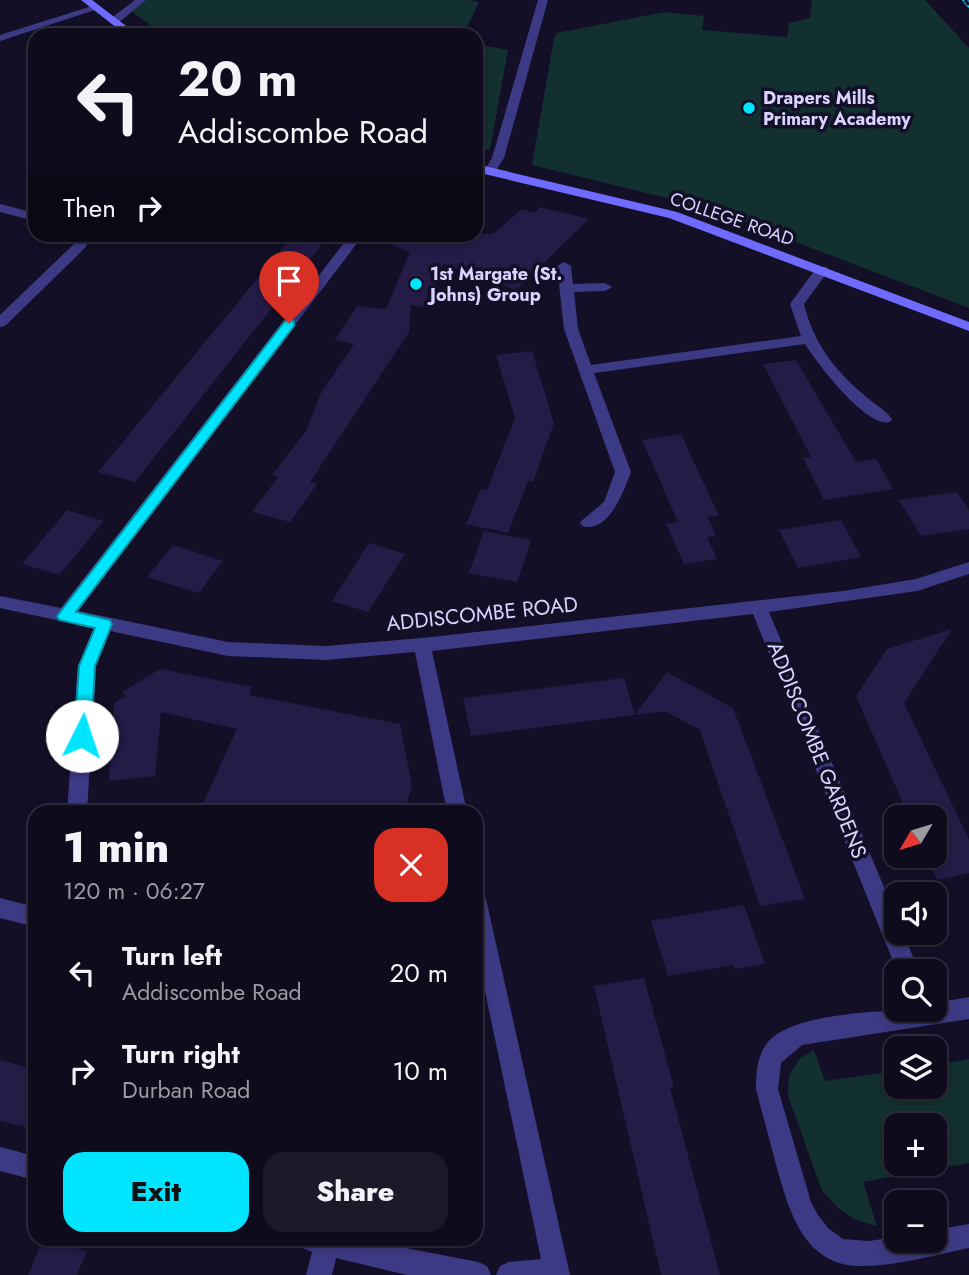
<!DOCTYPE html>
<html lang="en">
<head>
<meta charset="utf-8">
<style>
	body { margin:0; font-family:Jost,sans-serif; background:#1c1929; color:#f1f3f6; height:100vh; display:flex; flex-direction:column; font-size:26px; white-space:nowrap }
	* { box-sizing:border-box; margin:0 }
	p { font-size:23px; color:#9b9ba3 }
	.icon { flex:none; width:38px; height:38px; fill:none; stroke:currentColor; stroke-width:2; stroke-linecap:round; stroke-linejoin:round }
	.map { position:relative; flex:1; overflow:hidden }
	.panel { position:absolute; left:28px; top:805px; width:455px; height:441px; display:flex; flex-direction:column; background:#0e0b1c; border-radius:21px; box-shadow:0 4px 10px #0003,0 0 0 2px #2e2b3b }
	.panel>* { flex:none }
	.guide { position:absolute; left:28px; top:28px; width:455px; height:214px; border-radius:21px; box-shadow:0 4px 10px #0003,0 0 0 2px #2e2b3b; background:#0e0b1c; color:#f1f3f6; overflow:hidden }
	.needle { width:46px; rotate:232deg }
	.fabs { position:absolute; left:884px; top:805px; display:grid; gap:14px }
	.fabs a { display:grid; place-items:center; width:63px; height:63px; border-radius:14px; background:#0e0b1c; box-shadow:0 4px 10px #0003,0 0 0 2px #2e2b3b; font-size:35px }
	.pin { position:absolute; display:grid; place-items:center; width:60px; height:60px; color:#fff; margin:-72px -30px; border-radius:50% 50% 50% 0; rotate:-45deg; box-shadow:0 0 7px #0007 }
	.pin .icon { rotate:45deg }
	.me { position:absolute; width:77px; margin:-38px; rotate:4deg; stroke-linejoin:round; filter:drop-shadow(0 0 5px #0008) }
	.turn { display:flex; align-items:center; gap:24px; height:147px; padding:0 35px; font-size:32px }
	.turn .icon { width:91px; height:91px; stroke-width:2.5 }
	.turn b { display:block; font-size:49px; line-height:60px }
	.then { display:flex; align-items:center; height:66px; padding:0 35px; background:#0003; gap:14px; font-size:26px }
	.round { display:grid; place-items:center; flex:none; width:74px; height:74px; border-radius:21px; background:#1c1929 }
	.headline { display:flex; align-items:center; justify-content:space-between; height:119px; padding:0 35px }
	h1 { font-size:42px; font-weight:800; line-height:52px }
	.cta { display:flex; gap:14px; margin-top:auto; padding:14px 35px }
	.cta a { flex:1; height:80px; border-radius:21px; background:#00e5ff; color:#111; font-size:28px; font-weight:800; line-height:80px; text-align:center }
	.cta a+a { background:#1c1929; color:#f1f3f6 }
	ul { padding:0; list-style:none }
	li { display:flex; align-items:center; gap:21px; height:98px; padding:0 35px }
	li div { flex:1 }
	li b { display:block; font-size:26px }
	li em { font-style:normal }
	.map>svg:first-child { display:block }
	.green { fill:#12302f; fill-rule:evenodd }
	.building { fill:#241b47 }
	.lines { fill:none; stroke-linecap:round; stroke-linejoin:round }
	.lane { fill:#3d3a85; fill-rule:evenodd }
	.street { fill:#3d3a85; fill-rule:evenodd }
	.secondary { fill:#6f6bff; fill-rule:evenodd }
	.rail-casing { stroke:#00e5ff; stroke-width:5 }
	.rail { stroke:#130f26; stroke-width:3.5; stroke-dasharray:10; stroke-linecap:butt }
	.route { fill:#00e5ff; stroke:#0095a6; stroke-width:2 }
	.poi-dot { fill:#00e5ff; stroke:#130f26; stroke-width:2.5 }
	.labels { text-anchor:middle; stroke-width:7; stroke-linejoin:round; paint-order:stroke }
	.far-poi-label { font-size:18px; font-weight:bold; fill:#d9d4ff; stroke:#130f26; text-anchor:start }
	.far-street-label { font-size:18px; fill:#d9d4ff; stroke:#130f26 }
	.street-label { font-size:21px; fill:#d9d4ff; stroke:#130f26 }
</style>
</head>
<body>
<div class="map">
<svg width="969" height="1275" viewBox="0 0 969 1275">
	<rect width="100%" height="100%" fill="#130f26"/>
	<!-- green -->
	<path class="green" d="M145,0H467L479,2L463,35H165L132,12Z
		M812,0H925L969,48V308L738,220L671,199L532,165L554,38L557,33L665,12L704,16L702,30L787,37L789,23L810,18Z
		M476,44L508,50L490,149L476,152Z
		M814,1050L825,1081L896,1071V1087H934L935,1065L969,1059V1163L863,1182L877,1226L856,1220L838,1208L822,1191L788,1096L789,1075L800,1058ZM896,1125H934V1164H896Z"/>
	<!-- building -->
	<path class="building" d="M540,207L589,219L516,290L443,264L426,307L411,305L409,332L310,482L317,484L290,522L252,512L278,477L272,475L306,431L321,393L354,344L335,340L357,306L386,309L410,252L372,238L373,234H493L522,209L534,213Z
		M294,234H330L135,482L98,472Z
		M532,351L554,423L533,482L528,481L508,533L466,524L481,489L487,490L515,418L496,355Z
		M796,360L856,462L876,459L893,489L824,500L803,458L811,457L763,364Z
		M681,434L719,516L708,517L716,536L707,537L717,559L684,564L666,524L678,522L642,440Z
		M957,492L969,510V529L921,536L899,500Z
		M67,510L104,521L59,575L22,564Z
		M841,520L861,557L798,568L779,530Z
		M484,531L531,540L517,582L469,573Z
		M369,543L405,554L368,612L332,601Z
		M173,545L223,561L199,593L147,577Z
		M952,629L904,703L969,840V873L937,880L926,856H934V817H909L856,696L887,649Z
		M160,669L252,687L249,695L400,724L412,786L404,812H199L237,729L161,712L155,776L109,781L114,703L126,696L122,692Z
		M667,672L733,708L805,899L760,906L700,730L665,711L635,715Z
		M624,678L635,715L471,736L463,698Z
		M744,905L765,964L735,969L733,965L668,976L651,921Z
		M644,978L674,1087L670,1088L720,1275H661L594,986Z
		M0,1060L35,1069V1129L0,1121Z
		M43,1239L87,1251L77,1275H28Z"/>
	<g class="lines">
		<!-- lane -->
		<path class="lane" d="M92,6L101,8L0,41V35Z"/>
		<!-- street -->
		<path class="street" d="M135,0H146L118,23H110V19Z
			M538,0H548L504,158L494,174H486L484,171L492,158Z
			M0,204L35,213V221L0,212Z
			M77,234H89L86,247L5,326L0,327V315L75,243Z
			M351,234H364L78,611L228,642L326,646L422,638L843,591L916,579L969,562V574L917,591L769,612L896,916V933H903L919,971H897L753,614L432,651L467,812H447L415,652L326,660L228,656L110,631L96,666L87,812H67L78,666L94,628L0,608V596L61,608Z
			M564,262L571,266L573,284L605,283L612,287L605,291L574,292L578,329L591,365L801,336L790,304L817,267H827L829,270L804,304C813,341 833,369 863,394C872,403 885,409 892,419L890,422C866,428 817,363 805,344L594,373L631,472C624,490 609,534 582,526L580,522L604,502L615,472L564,329L557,266Z
			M476,890L483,892L486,899L570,1275H496L500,1266L509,1262L541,1259L476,948Z
			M0,898L35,907V927L0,918Z
			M969,997V1019L802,1045L781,1063L778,1089L811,1202L818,1215L828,1228L843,1239L869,1241L896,1237V1241H934V1230L969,1224V1248C933,1255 895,1267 858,1266C801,1264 788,1206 775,1161C769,1137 762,1113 756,1089C756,1073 757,1055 768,1042C794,1011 896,1010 934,1010V1003Z
			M0,1147L35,1156V1180L0,1171Z
			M299,1239H360L478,1262L487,1266L491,1275H407L336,1258L332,1275H306L312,1252L302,1248Z"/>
		<!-- secondary -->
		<path class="secondary" d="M81,0H92L138,35H126Z
			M476,164L677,212L969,322V331L669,218L476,172Z"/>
		<!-- rail casing -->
		<g class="rail-casing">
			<path id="rail" d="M965,0L969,5"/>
		</g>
		<!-- rail -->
		<use href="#rail" class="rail"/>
	</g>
	<!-- route -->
	<path class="route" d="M289,319L294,321V326L76,612L110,620L112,624L95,666L91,736L88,741H76L74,736L79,666L95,628L59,620L57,616L285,321Z"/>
	<!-- markers -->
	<g class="poi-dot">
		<circle cx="749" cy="108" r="7"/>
		<circle cx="416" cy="284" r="7"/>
	</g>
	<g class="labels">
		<!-- far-poi labels -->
		<g class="far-poi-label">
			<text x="763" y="104">Drapers Mills<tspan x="763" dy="21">Primary Academy</tspan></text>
			<text x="430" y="280">1st Margate (St.<tspan x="430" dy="21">Johns) Group</tspan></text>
		</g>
		<!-- far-street labels -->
		<g class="far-street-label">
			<text transform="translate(732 219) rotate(19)" y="6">COLLEGE ROAD</text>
		</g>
		<!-- street labels -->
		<g class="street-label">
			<text transform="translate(482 614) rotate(-6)" y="7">ADDISCOMBE ROAD</text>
			<text transform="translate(817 750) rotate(68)" y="7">ADDISCOMBE GARDENS</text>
		</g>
	</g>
</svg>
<div class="fabs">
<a><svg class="needle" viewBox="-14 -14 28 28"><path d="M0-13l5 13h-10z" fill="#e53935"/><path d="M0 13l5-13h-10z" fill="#9b9ba3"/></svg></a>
<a><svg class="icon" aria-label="sound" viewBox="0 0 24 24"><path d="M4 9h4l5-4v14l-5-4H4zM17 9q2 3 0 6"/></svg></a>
<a><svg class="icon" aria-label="search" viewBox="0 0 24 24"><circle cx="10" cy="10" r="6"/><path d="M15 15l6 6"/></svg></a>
<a><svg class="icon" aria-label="layers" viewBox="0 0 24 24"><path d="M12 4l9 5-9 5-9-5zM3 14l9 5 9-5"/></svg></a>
<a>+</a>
<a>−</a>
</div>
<div class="pin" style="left:289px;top:323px;background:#d93025"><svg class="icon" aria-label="arrive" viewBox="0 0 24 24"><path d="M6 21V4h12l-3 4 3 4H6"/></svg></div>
<svg class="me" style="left:82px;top:736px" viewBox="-20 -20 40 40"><circle r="19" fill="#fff"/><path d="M0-13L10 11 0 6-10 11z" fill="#00e5ff"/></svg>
<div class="guide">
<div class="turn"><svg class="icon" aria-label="left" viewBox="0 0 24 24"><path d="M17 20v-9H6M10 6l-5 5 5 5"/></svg><div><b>20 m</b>Addiscombe Road</div></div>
<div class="then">Then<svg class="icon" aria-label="right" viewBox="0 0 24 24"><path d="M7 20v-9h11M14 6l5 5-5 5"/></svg></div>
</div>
<section class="panel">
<div class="headline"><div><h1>1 min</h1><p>120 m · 06:27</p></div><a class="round" style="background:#d93025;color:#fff"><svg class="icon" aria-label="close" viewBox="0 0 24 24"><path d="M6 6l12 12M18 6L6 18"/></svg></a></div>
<ul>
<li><svg class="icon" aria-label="left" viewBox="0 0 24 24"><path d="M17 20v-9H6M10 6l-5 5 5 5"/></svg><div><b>Turn left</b><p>Addiscombe Road</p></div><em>20 m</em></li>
<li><svg class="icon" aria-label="right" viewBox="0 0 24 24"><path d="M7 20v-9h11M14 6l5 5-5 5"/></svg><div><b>Turn right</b><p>Durban Road</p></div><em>10 m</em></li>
</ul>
<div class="cta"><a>Exit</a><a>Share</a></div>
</section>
</div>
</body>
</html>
